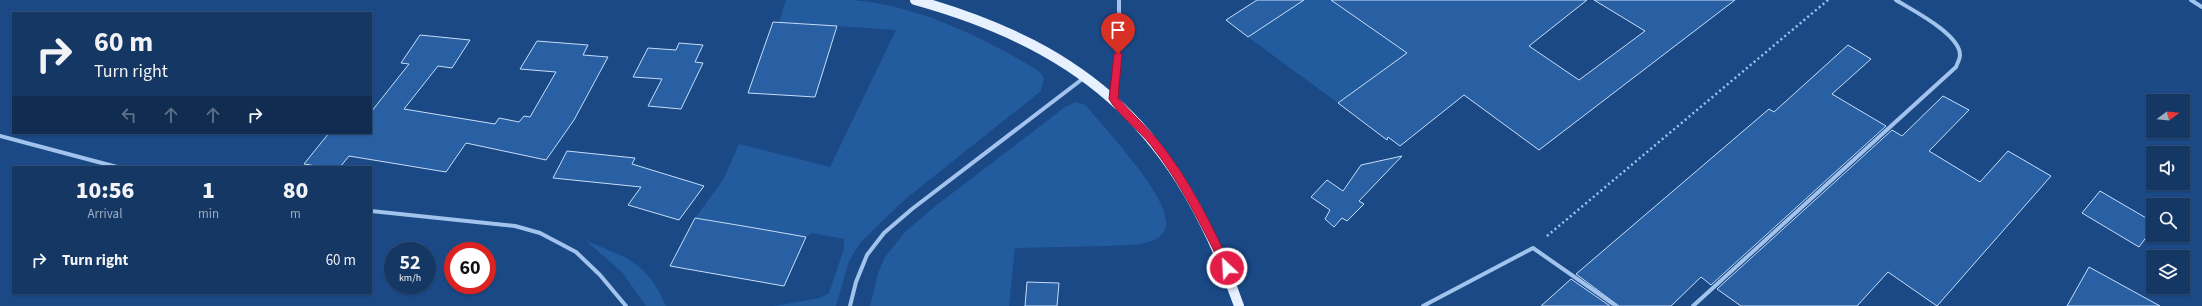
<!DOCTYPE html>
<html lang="en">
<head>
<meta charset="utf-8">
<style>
	body { margin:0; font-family:"Source Sans 3",sans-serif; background:#1d3f6a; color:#f1f3f6; height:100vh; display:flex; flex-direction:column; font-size:15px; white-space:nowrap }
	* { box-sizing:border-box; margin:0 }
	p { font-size:13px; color:#9dacbf }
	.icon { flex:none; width:22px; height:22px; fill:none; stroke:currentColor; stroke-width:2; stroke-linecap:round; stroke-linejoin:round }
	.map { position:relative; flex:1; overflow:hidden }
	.panel { position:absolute; left:12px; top:166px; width:360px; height:128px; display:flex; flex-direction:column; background:#143764; border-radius:0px; box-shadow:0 1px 3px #0004,0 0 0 1px #335178 }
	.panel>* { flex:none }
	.banner { position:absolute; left:12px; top:12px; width:360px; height:122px; border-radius:0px; box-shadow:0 1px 3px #0004,0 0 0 1px #335178; background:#143764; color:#f1f3f6; overflow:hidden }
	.needle { width:26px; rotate:74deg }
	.fabs { position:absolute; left:2146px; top:94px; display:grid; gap:8px }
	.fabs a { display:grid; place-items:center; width:44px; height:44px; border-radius:0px; background:#143764; box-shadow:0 1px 3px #0004,0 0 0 1px #335178; font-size:20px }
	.speed { position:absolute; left:384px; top:242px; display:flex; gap:8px; font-size:20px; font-weight:700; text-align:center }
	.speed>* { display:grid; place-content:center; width:52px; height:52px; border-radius:50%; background:#143764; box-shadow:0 1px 3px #0004,0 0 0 1px #335178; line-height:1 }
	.speed small { font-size:10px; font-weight:400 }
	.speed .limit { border:6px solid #d22; background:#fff; color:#111 }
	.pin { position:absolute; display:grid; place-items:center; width:34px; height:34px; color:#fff; margin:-41px -17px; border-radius:50% 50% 50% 0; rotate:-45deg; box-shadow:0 0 4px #0007 }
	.pin .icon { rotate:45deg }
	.me { position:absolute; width:44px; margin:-22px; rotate:335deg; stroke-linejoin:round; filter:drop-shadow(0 0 3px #0008) }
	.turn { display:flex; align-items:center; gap:14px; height:84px; padding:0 16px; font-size:18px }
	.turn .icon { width:52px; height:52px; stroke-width:2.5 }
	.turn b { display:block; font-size:28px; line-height:34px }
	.lanes { display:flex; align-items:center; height:38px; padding:0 16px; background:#0003; justify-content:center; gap:20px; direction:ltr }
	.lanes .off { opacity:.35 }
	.eta { display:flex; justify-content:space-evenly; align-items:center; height:68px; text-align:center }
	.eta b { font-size:24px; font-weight:800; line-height:28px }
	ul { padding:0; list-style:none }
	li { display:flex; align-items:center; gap:12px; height:52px; padding:0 16px }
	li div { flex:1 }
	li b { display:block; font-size:15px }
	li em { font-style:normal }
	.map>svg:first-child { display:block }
	.green { fill:#235b9f }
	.building { fill:#2960a4; stroke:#c7ddf9 }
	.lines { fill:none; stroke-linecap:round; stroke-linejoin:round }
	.path { stroke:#a1c3ec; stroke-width:2.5; stroke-dasharray:2 3; stroke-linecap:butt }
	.minor { stroke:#a1c3ec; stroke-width:4 }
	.primary { stroke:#e7f0ff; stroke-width:10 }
	.route { fill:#e11d48; stroke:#92132f }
</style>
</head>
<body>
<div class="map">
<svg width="2202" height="306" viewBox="0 0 2202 306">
	<rect width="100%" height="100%" fill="#1a4986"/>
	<!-- green -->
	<path class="green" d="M786,0C808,0 831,0 853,0C919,6 984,37 1040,72L1044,78L1041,91L903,201L860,243L849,261L836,306H774L820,298L829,293L844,249V239L812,233L806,237L695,218L723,180L739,144L830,167L896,30L779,22Z
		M1303,0H1331L1407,53L1338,103L1248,37Z
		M1076,102L1085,105L1090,110C1109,134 1170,197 1166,226C1165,233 1158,239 1152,241C1138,246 1121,245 1106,246C1076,247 1045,247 1015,248L1009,306H870L878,273L885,257L905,232L933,208L1065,107Z
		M586,241C628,258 647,262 666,306H646L622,272Z"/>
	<!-- building -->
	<path class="building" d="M1257,0H1304L1248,37L1226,20Z
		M1331,0H1587L1529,46L1579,80L1645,31L1594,0H1735L1539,150L1464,95L1400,146L1388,137L1387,140L1338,103L1407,53Z
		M773,22L837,26L815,97L748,93Z
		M420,35L470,40L452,68L438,66L404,109L495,124L499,118L519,122L524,116L530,117L556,72L520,69L537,41L588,45L583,55L608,57L574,120L546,160L466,143L446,172L349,156L340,167H323L304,164L329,133H371V112L409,64L401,63Z
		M679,43L703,45L695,62L703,63L681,109L648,106L662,79L633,77L648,48L676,50Z
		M1848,45L1871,59L1832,94L1886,126L1711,285L1701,277L1671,306H1619L1576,274L1769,109L1774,112Z
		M1943,96L1969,110L1929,151L1980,182L2008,151L2051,176L1937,306L1888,272L1857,306H1741L1717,289L1892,130L1902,136Z
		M567,151L635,158L632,164L704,186L679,220L628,205L641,187L553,178Z
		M1402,156L1359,201L1364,204L1347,221L1342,218L1334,227L1325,219L1330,210L1311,197L1327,180L1343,191L1361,165Z
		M2100,191L2153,222V228L2139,247L2082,213Z
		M695,218L749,227L806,237L784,286L670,266Z
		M2089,267L2160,306H2067Z
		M1571,279L1610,306H1541Z
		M1027,282L1059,283L1057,306H1025Z"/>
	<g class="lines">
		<!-- path -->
		<path class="path" d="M1547,236L1828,0"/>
		<!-- minor -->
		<path class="minor" d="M2191,0L2202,7
			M1113,99L1119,39V0
			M0,136L117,167
			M371,211L515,226L540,233L576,252L600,275L626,306
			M850,306L856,282L867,255L884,233L912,209L1085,77
			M1423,306L1533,248L1616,306
			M1693,306L1956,67C1957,64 1960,59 1960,55C1960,34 1912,10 1896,0"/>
		<!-- primary -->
		<path class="primary" d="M915,0C1091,49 1179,134 1239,306"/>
	</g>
	<!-- route -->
	<path class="route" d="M1118,51L1122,54L1118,98C1130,111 1144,125 1156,138C1188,176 1211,224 1232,268L1231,271H1224C1202,227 1181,183 1150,144C1138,129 1119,116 1109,99L1114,54Z"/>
</svg>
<div class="fabs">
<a><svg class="needle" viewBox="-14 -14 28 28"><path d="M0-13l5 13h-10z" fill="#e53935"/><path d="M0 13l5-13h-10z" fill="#9dacbf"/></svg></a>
<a><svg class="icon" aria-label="sound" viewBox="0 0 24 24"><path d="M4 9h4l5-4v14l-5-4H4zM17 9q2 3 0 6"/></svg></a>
<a><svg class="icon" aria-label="search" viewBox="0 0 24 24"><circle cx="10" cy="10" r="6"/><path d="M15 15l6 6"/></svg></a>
<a><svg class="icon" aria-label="layers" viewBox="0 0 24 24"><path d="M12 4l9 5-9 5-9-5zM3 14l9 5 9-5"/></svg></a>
</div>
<div class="speed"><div>52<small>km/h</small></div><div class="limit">60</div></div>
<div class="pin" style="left:1118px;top:54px;background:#d93025"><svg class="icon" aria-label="arrive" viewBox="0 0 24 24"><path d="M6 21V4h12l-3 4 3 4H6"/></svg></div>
<svg class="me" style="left:1227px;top:268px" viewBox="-20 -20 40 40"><circle r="17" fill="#e11d48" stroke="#fff" stroke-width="3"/><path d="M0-11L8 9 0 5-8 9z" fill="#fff"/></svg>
<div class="banner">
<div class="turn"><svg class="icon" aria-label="right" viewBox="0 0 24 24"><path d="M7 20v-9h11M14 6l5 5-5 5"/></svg><div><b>60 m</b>Turn right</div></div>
<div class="lanes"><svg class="icon off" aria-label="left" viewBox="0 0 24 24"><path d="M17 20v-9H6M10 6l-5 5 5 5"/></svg><svg class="icon off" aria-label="ahead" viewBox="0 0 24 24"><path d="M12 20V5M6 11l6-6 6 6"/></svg><svg class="icon off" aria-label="ahead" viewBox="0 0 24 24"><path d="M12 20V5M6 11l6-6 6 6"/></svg><svg class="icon" aria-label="right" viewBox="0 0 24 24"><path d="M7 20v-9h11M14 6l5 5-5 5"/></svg></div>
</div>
<section class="panel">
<div class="eta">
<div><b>10:56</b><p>Arrival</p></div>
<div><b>1</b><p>min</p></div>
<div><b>80</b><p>m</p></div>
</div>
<ul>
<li><svg class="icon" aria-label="right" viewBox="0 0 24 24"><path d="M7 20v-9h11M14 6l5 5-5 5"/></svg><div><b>Turn right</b></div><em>60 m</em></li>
</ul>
</section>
</div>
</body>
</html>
